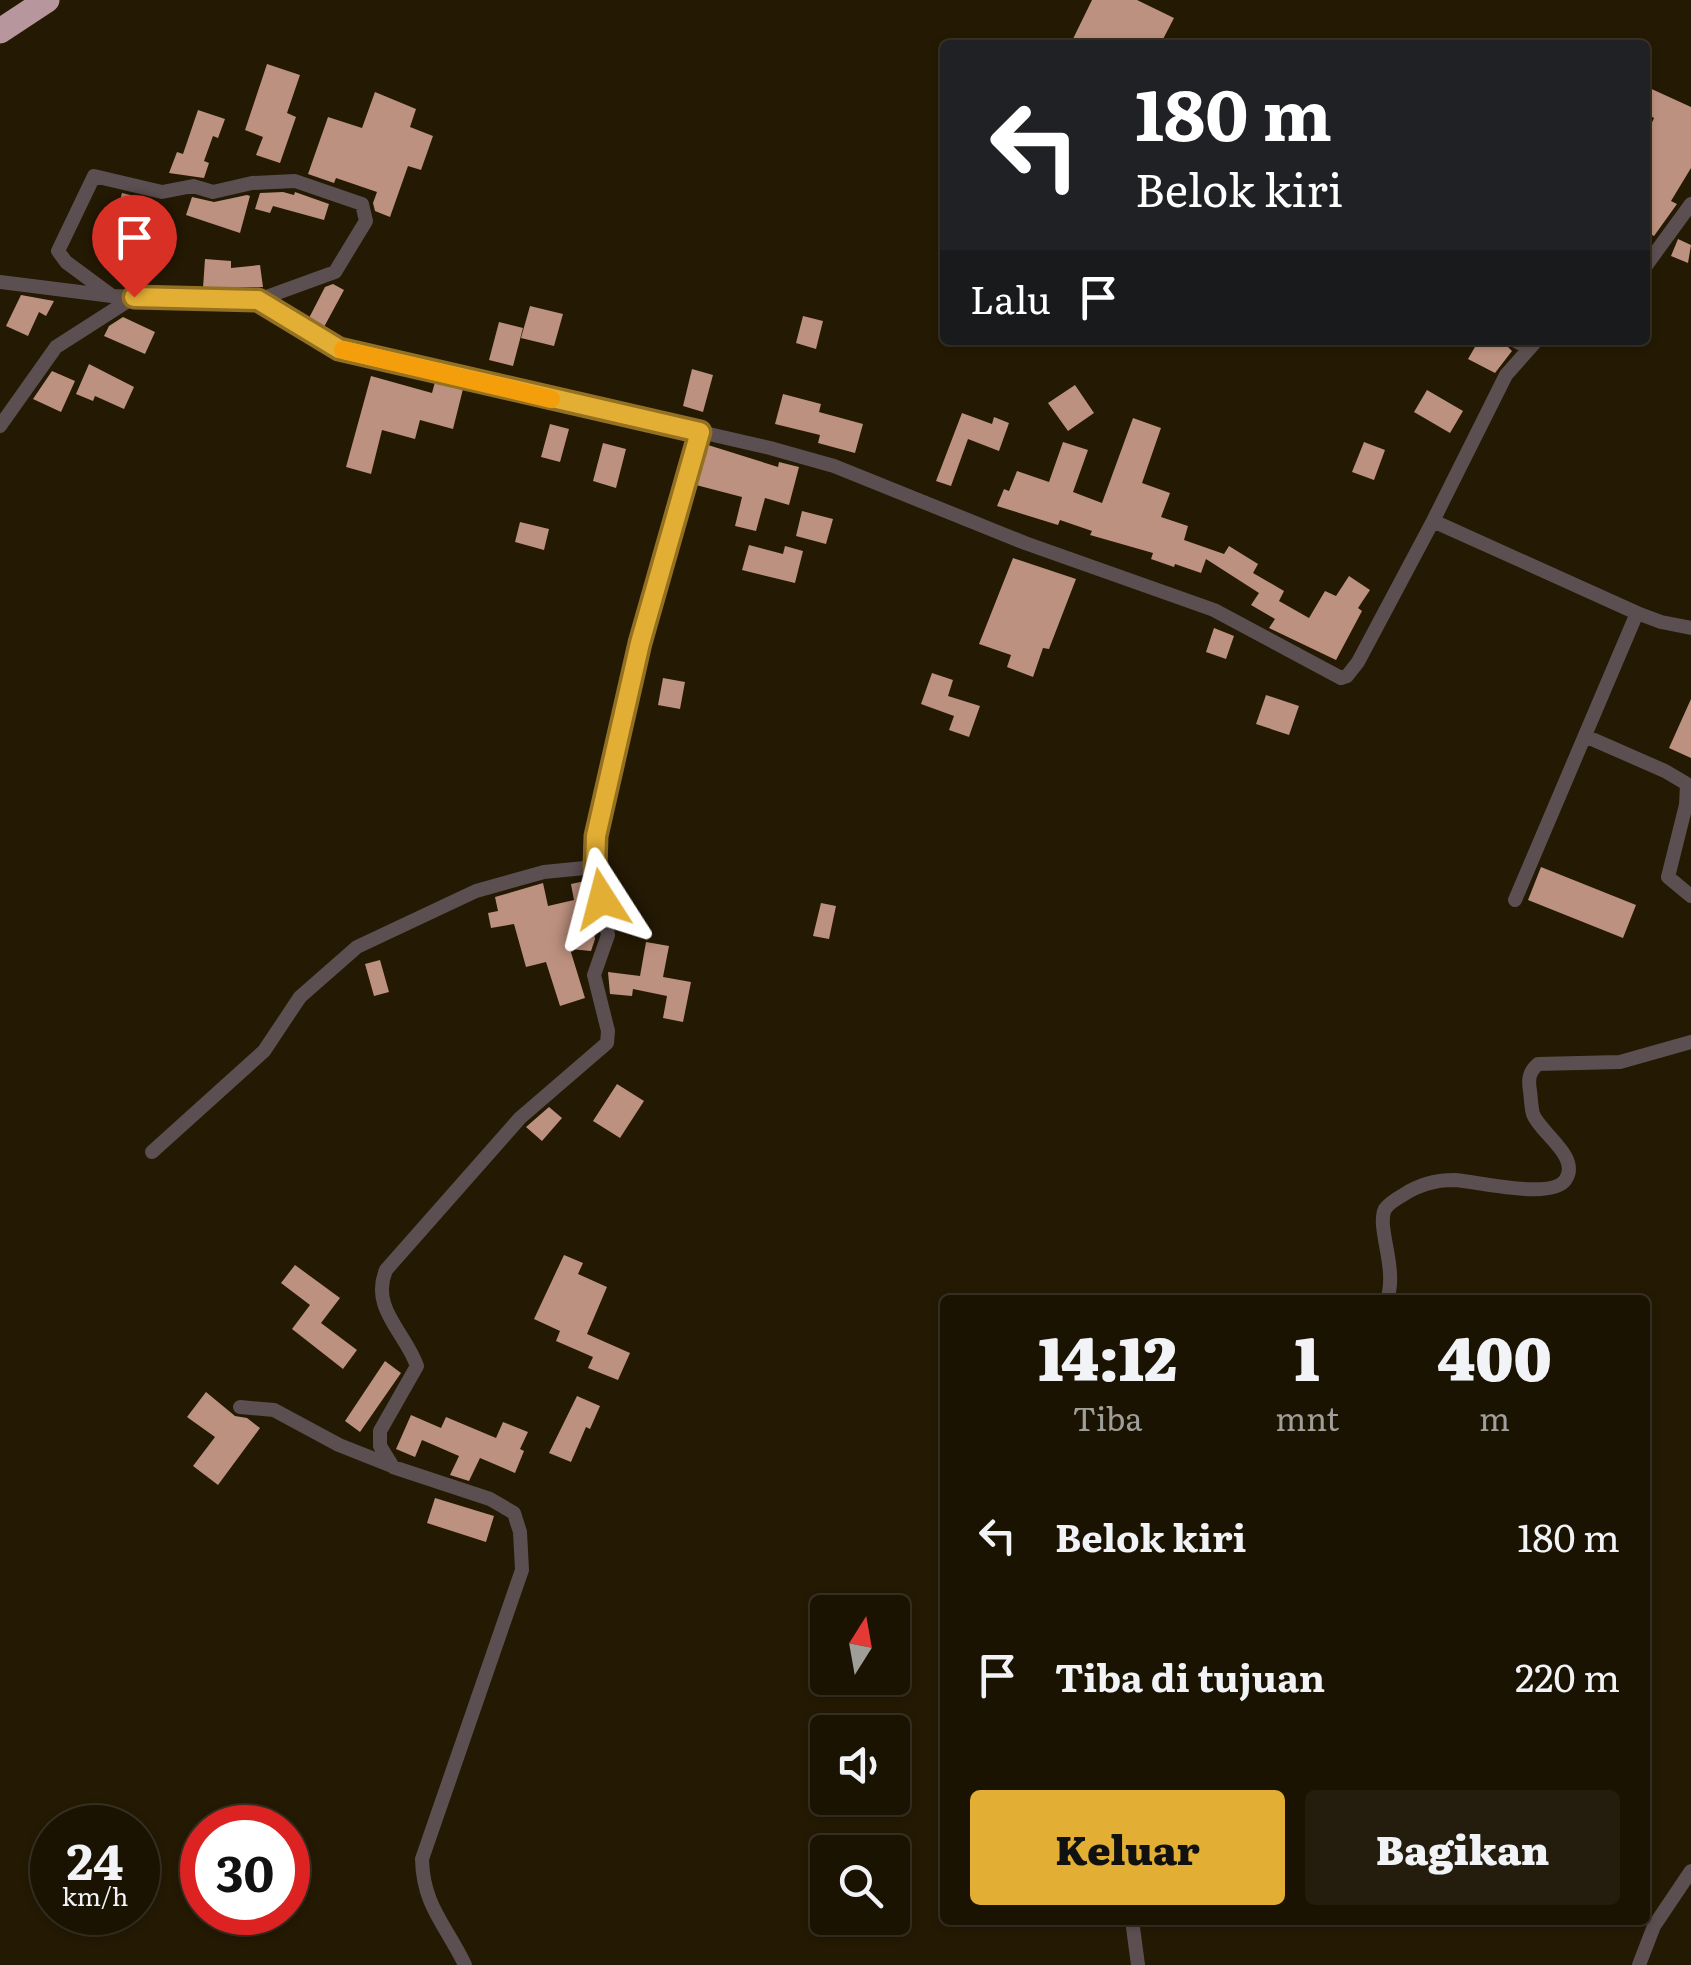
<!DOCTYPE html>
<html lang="id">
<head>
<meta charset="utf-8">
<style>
	body { margin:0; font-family:Literata,serif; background:#241c0c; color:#f1f3f6; height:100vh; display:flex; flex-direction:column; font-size:38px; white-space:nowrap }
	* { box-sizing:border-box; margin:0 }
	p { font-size:32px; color:#a09e99 }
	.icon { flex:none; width:55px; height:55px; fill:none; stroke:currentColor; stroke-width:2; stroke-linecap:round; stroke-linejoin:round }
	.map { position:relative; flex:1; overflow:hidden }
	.drawer { position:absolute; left:940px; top:1295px; width:710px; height:630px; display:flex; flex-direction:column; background:#1b1302; border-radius:10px; box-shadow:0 2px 8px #0004,0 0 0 2px #393224 }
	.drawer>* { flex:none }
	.hud { position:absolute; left:940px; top:40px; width:710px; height:305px; border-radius:10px; box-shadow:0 2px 8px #0004,0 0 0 2px #393224; background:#202124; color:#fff; overflow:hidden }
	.needle { width:65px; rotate:11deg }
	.tools { position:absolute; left:810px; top:1595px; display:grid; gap:20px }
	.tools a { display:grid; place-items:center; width:100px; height:100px; border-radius:10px; background:#1b1302; box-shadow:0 2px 8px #0004,0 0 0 2px #393224; font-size:50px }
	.speed { position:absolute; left:30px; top:1805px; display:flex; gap:20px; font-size:50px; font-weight:700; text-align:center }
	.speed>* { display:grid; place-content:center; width:130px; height:130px; border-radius:50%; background:#1b1302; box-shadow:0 2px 8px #0004,0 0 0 2px #393224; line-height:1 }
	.speed small { font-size:25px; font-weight:400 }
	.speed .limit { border:15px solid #d22; background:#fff; color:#111 }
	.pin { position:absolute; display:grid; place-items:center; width:85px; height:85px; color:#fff; margin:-102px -42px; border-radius:50% 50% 50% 0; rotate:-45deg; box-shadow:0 0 10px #0007 }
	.pin .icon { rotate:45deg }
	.me { position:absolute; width:110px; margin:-55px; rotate:351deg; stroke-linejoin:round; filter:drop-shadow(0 0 8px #0008) }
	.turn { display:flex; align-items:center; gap:35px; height:210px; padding:0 30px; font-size:45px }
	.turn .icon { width:130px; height:130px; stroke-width:2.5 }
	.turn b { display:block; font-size:70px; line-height:85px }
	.then { display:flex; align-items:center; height:95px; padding:0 30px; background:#0003; gap:20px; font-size:38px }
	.eta { display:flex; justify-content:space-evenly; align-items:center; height:170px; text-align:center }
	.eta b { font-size:60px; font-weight:800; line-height:70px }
	.button { display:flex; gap:20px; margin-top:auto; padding:20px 30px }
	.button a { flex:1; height:115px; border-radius:10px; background:#e3ae34; color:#111; font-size:40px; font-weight:800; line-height:115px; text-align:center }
	.button a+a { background:#241c0c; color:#f1f3f6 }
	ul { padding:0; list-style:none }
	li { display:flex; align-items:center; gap:30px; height:140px; padding:0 30px }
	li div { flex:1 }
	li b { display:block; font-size:38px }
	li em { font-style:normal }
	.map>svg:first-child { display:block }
	.building { fill:#bd917f }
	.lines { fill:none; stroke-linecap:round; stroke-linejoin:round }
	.minor { stroke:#5c4f51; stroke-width:14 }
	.motorway { stroke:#b7979d; stroke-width:25 }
	.route-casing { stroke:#947122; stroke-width:25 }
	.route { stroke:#e3ae34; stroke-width:18 }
	.slow { stroke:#f59e0b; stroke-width:18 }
</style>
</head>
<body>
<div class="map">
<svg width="1691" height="1965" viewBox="0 0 1691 1965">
	<rect width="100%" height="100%" fill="#241903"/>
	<!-- building -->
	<path class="building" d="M1092,0H1137L1174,18L1160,45H1070Z
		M267,64L300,75L287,113L296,117L280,163L256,155L263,137L245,130Z
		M1645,86L1691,107V168L1671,201L1677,204L1654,236L1645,231V156L1652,144L1645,138L1654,118L1645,113Z
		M375,92L416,109L410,127L433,136L421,170L408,166L390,217L375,211L373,203L377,192L336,178L334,183L308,174L328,117L362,128Z
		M198,110L225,119L218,138L213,136L204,161L209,163L204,178L169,173L177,152L183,154Z
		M283,192L294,195L295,192L329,204L324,220L273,206L270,213L255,209L260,193Z
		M122,193L151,200L145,223L116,215Z
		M247,195L250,196L240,233L186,215L192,197L214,202Z
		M1678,239L1691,245L1688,263L1671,256Z
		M205,259L231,261V268L260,265L263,287L203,288Z
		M333,284L344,290L324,327L309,318L325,287Z
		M21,295L54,301L46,316L39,312L28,336L6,326Z
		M530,306L563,314L554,346L521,338Z
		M803,316L823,321L816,349L796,343Z
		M123,317L155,332L145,354L104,336L109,326Z
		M499,322L523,328L513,366L489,360Z
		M1479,340H1501L1512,351L1495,373L1468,359Z
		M89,364L134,387L124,409L95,396L93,401L76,394Z
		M692,369L713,375L703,412L683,406Z
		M52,371L75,381L61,412L33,399Z
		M371,376L432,393L435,382L463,389L453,429L420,420L415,439L382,430L371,474L346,467Z
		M1075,385L1094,413L1068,431L1048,403Z
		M1427,390L1463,411L1450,433L1414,412Z
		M783,394L821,404L819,412L863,424L855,453L818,443L820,435L775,424Z
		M962,413L992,424L994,417L1009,423L999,451L968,439L951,486L936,481Z
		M1133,418L1161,428L1142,483L1170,493L1161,517L1188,526L1184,540L1224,554L1229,546L1258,564L1253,573L1284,591L1279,601L1309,618L1325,591L1336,596L1349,576L1370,590L1358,608L1362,611L1336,660L1269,628L1275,619L1251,605L1259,593L1206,559L1201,573L1175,564L1174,567L1151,559L1153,553L1090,535L1092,531L1060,520L1058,525L997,506L1004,489L1009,491L1017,471L1049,482L1063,442L1088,450L1073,492L1102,503Z
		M550,424L569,429L560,462L541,457Z
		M1364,442L1385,450L1374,480L1352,472Z
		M603,443L626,449L616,488L593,481Z
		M708,445L778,467L779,462L799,467L789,505L765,498L756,531L735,526L742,497L696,485Z
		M802,511L833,519L826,544L796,536Z
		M520,522L549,529L544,550L515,542Z
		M749,545L783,554L785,546L803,551L795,583L742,570Z
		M1013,558L1076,579L1049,649L1043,648L1033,677L1007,667L1011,655L979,644Z
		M1214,628L1234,636L1226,659L1206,652Z
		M932,673L953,680L948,696L980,706L969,737L949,730L954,716L921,704Z
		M663,678L685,682L680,709L658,705Z
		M1266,695L1299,706L1289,735L1256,724Z
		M1691,699V758L1669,748Z
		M1541,867L1636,905L1623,938L1528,900Z
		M585,881L595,939L591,951L570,949L585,998L560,1006L546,962L526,967L514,924L491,928L488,913L498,911L495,897L543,883L548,906L574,900L571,884Z
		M821,903L836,906L829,939L813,936Z
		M646,942L669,946L663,977L691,982L683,1022L663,1018L667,996L633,989L632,996L610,994L608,972L640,976Z
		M380,960L389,992L374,996L365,964Z
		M617,1084L644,1101L620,1138L593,1121Z
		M549,1107L562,1118L542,1141L526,1127Z
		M564,1255L583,1263L578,1274L607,1287L587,1334L630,1353L618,1380L588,1368L593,1357L556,1341L560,1331L534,1319Z
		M295,1265L340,1298L321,1323L357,1350L343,1369L292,1329L310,1305L281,1283Z
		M385,1361L401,1373L360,1432L345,1421Z
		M206,1392L235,1416L247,1418L260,1428L218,1485L193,1466L215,1437L187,1417Z
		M577,1396L600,1406L590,1429L586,1427L571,1462L549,1453Z
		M411,1415L441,1428L446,1417L496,1438L503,1422L528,1432L520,1449L524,1451L515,1473L480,1458L469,1481L450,1475L459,1456L422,1440L415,1457L396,1449Z
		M435,1498L494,1516L486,1542L427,1523Z"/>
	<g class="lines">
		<!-- minor -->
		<path class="minor" d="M1645,267L1691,204
			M0,282L112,296L258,300L339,349L770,448L834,466L1025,543L1214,610L1341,678L1347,676L1358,662L1433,521L1637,613L1661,622L1691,628
			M112,296L66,262L58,251L94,176L162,192L193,186L213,192L252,183L295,181L362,204L366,221L335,272L258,300
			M1514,340L1528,348
			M0,426L56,347L134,297
			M1433,521L1506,375L1537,340
			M1585,736L1665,771L1687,784L1686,805L1668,877L1691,896
			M1515,900L1637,613
			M152,1152L264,1051L300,997L357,947L476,891L544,872L595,867
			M1387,1300C1398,1268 1376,1227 1385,1209C1389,1203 1396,1199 1403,1195C1418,1185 1436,1180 1454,1180C1477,1181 1553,1201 1566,1179C1580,1156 1540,1133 1533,1114C1531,1107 1531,1098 1530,1091C1528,1079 1529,1072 1538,1064L1620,1062L1691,1042
			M240,1407L274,1410L339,1445L392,1466
			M1132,1920L1138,1965
			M465,1965C446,1925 423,1906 422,1859L522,1570L520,1532L514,1513L490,1499L393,1467L380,1446V1431L417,1366C405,1332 370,1308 386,1270L520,1118L607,1043L608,1031L594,975L608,935L595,867L596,836L640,643L700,433
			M1639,1965L1654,1926L1691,1871"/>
		<!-- motorway -->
		<path class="motorway" d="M0,31L47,0"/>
	</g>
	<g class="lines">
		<!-- route casing -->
		<g class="route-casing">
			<path id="route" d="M134,297L258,300L339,349L700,432L640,643L596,836L595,867L602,899"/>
		</g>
		<!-- route -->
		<use href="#route" class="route"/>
		<!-- slow -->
		<path class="slow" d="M343,350L551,399"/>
	</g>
</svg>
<div class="tools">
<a><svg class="needle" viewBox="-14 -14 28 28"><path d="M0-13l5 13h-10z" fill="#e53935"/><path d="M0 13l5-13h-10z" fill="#a09e99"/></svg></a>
<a><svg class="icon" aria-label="sound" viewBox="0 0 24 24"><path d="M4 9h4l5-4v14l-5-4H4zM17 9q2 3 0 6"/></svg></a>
<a><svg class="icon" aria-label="search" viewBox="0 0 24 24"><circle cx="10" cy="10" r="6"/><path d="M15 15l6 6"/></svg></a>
</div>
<div class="speed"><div>24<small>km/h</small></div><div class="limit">30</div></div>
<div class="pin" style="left:134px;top:297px;background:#d93025"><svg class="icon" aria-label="arrive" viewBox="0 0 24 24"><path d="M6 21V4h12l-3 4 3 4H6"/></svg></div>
<svg class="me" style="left:602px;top:899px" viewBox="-20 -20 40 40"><path d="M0-17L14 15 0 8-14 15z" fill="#e3ae34" stroke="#fff" stroke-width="4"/></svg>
<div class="hud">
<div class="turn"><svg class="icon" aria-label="left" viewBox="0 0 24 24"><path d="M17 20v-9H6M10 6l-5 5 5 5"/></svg><div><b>180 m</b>Belok kiri</div></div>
<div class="then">Lalu<svg class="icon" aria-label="arrive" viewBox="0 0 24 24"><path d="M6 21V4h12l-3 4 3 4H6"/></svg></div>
</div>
<section class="drawer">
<div class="eta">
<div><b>14:12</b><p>Tiba</p></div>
<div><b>1</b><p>mnt</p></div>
<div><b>400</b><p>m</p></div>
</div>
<ul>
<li><svg class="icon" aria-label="left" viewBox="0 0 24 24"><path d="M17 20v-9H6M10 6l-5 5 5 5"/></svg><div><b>Belok kiri</b></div><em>180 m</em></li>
<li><svg class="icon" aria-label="arrive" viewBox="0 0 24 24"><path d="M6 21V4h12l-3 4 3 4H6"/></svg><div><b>Tiba di tujuan</b></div><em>220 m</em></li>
</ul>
<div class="button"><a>Keluar</a><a>Bagikan</a></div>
</section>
</div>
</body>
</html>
